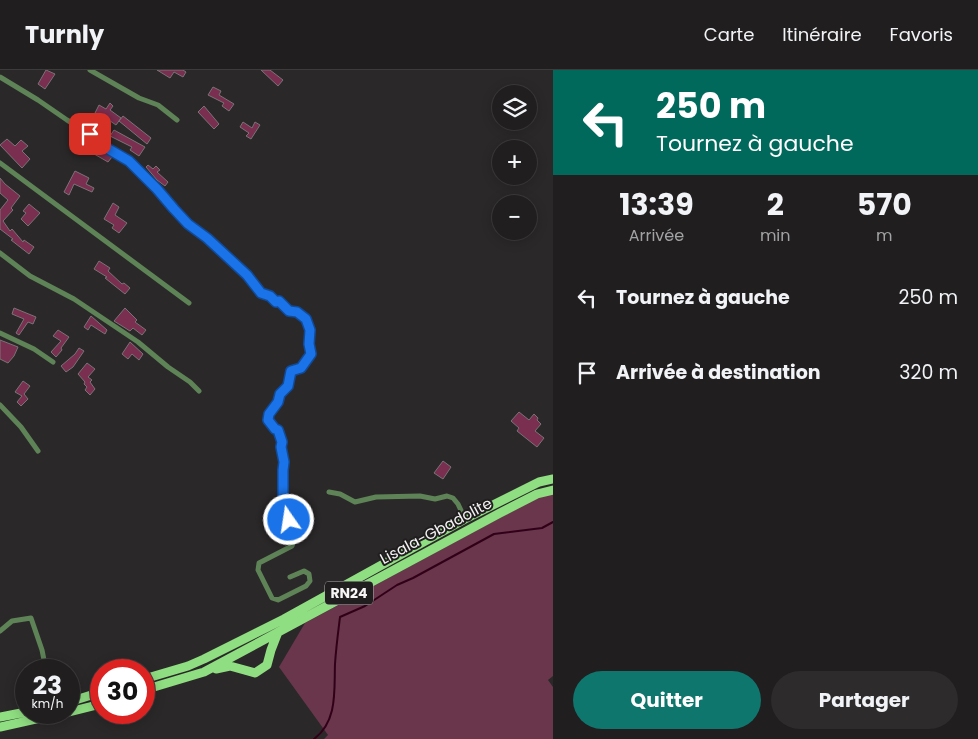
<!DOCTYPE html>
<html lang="fr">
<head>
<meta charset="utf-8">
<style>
	body { margin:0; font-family:Poppins,sans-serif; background:#2d2b2c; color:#f1f3f6; height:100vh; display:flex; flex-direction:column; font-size:19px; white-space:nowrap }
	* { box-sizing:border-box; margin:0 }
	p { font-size:16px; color:#a2a2a4 }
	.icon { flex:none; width:28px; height:28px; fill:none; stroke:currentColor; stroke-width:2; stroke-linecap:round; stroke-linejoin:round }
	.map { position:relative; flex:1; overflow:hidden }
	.details { display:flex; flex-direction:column; background:#201e1f; width:425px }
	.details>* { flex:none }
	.top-card { background:#00695c; color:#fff; overflow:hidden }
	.buttons { position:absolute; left:492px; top:15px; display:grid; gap:10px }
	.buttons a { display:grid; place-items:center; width:45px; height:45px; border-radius:50%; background:#201e1f; box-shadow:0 2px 12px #0003,0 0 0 1px #3d3c3d; font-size:25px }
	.speed { position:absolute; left:15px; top:589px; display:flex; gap:10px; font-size:25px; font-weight:700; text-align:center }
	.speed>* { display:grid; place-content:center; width:65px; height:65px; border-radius:50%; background:#201e1f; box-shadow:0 2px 12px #0003,0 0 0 1px #3d3c3d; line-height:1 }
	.speed small { font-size:12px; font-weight:400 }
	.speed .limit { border:8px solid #d22; background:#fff; color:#111 }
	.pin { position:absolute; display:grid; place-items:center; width:42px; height:42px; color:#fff; margin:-21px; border-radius:10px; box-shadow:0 2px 8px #0006 }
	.me { position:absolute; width:55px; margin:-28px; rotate:347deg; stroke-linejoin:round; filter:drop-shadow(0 0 4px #0008) }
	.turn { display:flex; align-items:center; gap:18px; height:105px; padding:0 20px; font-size:22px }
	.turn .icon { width:65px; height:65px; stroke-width:2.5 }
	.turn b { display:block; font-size:35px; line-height:42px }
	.eta { display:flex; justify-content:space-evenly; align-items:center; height:85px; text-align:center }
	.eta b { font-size:30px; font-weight:700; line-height:35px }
	.cta { display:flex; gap:10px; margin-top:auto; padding:10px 20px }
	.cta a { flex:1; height:58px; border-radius:30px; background:#0f766e; color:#fff; font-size:20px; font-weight:700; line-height:58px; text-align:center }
	.cta a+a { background:#2d2b2c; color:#f1f3f6 }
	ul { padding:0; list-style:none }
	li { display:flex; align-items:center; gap:15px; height:75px; padding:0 20px }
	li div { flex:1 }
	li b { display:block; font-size:19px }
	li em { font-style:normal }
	header { display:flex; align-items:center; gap:30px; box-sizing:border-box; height:70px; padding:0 25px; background:#201e1f; border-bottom:1px solid #3d3c3d }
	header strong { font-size:24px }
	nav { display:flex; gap:28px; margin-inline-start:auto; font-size:18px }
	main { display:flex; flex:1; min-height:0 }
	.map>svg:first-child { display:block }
	.green { fill:#69364b }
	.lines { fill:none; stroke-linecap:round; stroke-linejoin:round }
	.stream { stroke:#310018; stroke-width:2 }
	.building { fill:#7a2e50; stroke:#787475 }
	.minor { stroke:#5e8357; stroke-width:5 }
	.primary { stroke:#8fde81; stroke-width:9 }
	.route-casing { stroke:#114b97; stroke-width:12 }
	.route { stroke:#1a73e8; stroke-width:9 }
	.labels { text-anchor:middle; stroke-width:4; stroke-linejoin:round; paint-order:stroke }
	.shield { fill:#211e1f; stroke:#b6b4b4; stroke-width:1 }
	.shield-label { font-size:14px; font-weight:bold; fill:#f6f4f4 }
	.street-label { font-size:15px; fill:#f6f4f4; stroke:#211e1f }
</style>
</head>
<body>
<header>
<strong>Turnly</strong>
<nav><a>Carte</a><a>Itinéraire</a><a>Favoris</a></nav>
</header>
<main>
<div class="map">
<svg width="553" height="669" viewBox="0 0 553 669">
	<rect width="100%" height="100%" fill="#2b2829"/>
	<!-- green -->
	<path class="green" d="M553,424V606L548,610L553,617V669H324L328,665L279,597L305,553L539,427Z"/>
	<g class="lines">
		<!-- stream -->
		<path class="stream" d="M314,669C338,651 334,620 335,594C336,578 338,563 340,547L365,536L397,515L413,508L494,464L542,458L553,452"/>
	</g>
	<!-- building -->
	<path class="building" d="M46,0L55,4L45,19L38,14Z
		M157,0H183L186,2L183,7L174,2L170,8Z
		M261,0H270L283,10L278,16Z
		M213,17L221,21L219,25L234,34L229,41L222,36L224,33L208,25Z
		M110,33L113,36L110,40L121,48L116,55L103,46L98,53L92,49L99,35L106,39Z
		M204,36L219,54L214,59L198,42Z
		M123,46L151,68L147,74L119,51Z
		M243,52L252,58L255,52L260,55L251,69L246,66L249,63L240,57Z
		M114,60L145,77L139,86L130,80L132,77L110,66Z
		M7,69L15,76L21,70L28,76L22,81L30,89L22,98L0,75Z
		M92,76L112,87L108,92L89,81Z
		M148,95L153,99L156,96L160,100L157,102L168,112L165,116L157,110L146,97Z
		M75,101L89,108L86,114L94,118L92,122L74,114L69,125L64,122Z
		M0,108L5,114L20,126L11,138L13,140L3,151L10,161L12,159L23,172L24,170L34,177L29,184L11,170L13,169L0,159V140L8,130L0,123Z
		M113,133L119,137L115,145L127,153L119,163L112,158L114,155L104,149Z
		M29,134L40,143L28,156L21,149L26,143L23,141Z
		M99,191L110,198L108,201L122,214L124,213L130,218L125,224L105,208L107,207L94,199Z
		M14,238L36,247L33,254L28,252L19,265L16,263L24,249L12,244Z
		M125,238L137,250L135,252L146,260L142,265L133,258L130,261L114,251Z
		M91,246L107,260L105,264L91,255L88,260L84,257Z
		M58,260L69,267L61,278L62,280L56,287L51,282L61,271L53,266Z
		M0,270L18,277L14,286L8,293L0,289Z
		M130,272L143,284L139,290L132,284L128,289L122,284Z
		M79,278L84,281L73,297L66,302L61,296L75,284Z
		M87,293L95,299L88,307L92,310L90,312L95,319L90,325L85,320L87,317L84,314L85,312L78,304Z
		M23,311L30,316L24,324L28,329L21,336L17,332L22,326L15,322Z
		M519,342L529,350L534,344L538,348L537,350L541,354L535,361L544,368L537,377L517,361L519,358L511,351Z
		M443,391L451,397L443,409L434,403Z"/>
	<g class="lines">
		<!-- minor -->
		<path class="minor" d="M90,0L139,28L158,35L177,50
			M0,7L38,30L67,50L90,64L105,77L129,91L157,119L174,139L189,154L207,168L247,205L261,223L270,226L276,232L279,231L289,241L297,242L306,249L310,260L309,274L311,284L301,298L291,301C291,320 270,333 268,350L275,359L279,360L282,371L281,377L284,392L283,400V427L288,438L289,450L295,467L292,476L259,493L258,500L272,528L278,530L306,516L310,511L309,504L304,501L290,507
			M0,93L189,233
			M0,183L30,206L74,229L138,272L168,297L190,312L199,321
			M0,263L34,279L53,292
			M0,335L21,357L38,381
			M329,422L340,424L355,432L376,427L420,426L435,429L447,426L453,428L458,434L465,449
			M0,561L12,551L31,548L42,580L46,600"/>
		<!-- primary -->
		<path class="primary" d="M216,599L230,596L255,603L267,595L271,580L278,562
			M144,609L188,596L204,589L284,549L465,449L539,412L553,409
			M144,620L204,602L500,443L537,424L553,420
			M69,632L101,622
			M69,642L101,634
			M0,647L26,642
			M0,657L67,642"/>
	</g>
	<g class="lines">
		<!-- route casing -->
		<g class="route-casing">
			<path id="route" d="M90,64L105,77L129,91L157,119L174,139L188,154L207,168L247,205L261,223L270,226L276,232L279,231L289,241L297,242L306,249L310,260L309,274L311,284L301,298L291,301L288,316L280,324L278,332L269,344L268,350L275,359L278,360L282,372L281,377L284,392L283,400V427L288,438L289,450"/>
		</g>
		<!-- route -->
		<use href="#route" class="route"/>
	</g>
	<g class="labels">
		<!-- shield labels -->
		<rect class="shield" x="325" y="511.5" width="48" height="23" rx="4"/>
		<g class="shield-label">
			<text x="349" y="528">RN24</text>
		</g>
		<!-- street labels -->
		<g class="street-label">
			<text transform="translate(436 461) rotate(-28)" y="5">Lisala-Gbadolite</text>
		</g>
	</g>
</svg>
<div class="buttons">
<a><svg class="icon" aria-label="layers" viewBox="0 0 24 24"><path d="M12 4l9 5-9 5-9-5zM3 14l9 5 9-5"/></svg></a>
<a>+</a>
<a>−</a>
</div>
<div class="speed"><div>23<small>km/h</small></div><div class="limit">30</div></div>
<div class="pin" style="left:90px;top:64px;background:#d93025"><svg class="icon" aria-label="arrive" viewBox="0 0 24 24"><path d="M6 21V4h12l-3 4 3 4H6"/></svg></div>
<svg class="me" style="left:289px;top:450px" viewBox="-20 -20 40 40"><circle r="17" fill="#1a73e8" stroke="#fff" stroke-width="3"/><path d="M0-11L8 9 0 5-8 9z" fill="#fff"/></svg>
</div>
<section class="details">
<div class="top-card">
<div class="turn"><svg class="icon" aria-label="left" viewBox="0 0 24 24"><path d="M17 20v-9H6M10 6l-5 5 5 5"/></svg><div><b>250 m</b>Tournez à gauche</div></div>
</div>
<div class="eta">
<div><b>13:39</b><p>Arrivée</p></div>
<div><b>2</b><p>min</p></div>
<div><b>570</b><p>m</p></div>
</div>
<ul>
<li><svg class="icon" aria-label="left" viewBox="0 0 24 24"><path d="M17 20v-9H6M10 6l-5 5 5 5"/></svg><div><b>Tournez à gauche</b></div><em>250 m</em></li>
<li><svg class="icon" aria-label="arrive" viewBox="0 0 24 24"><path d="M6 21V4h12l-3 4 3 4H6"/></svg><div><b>Arrivée à destination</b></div><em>320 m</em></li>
</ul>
<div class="cta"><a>Quitter</a><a>Partager</a></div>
</section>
</main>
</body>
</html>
